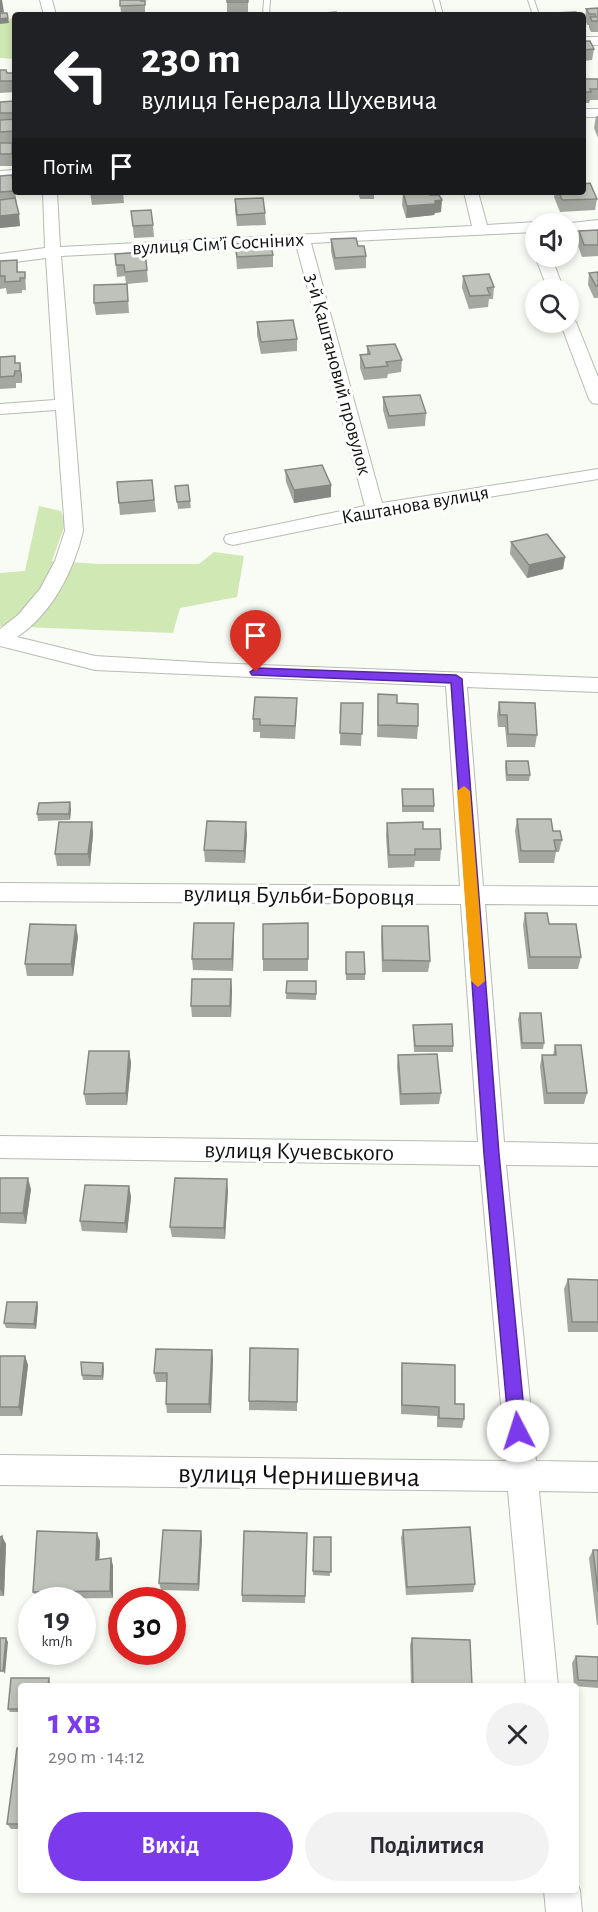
<!DOCTYPE html>
<html lang="uk">
<head>
<meta charset="utf-8">
<style>
	body { margin:0; font-family:"Alegreya Sans",sans-serif; background:#f2f2f3; color:#2b2b33; height:100vh; display:flex; flex-direction:column; font-size:22px; white-space:nowrap }
	* { box-sizing:border-box; margin:0 }
	p { font-size:20px; color:#7c7c81 }
	.icon { flex:none; width:33px; height:33px; fill:none; stroke:currentColor; stroke-width:2; stroke-linecap:round; stroke-linejoin:round }
	.map { position:relative; flex:1; overflow:hidden }
	.drawer { position:absolute; left:18px; top:1683px; width:561px; height:210px; display:flex; flex-direction:column; background:#fff; border-radius:6px; box-shadow:0 3px 9px #0003 }
	.drawer>* { flex:none }
	.top-card { position:absolute; left:12px; top:12px; width:574px; height:183px; border-radius:6px; box-shadow:0 3px 9px #0003; background:#202124; color:#fff; overflow:hidden }
	.buttons { position:absolute; left:525px; top:213px; display:grid; gap:12px }
	.buttons a { display:grid; place-items:center; width:54px; height:54px; border-radius:50%; background:#fff; box-shadow:0 3px 9px #0003; font-size:30px }
	.speed { position:absolute; left:18px; top:1587px; display:flex; gap:12px; font-size:30px; font-weight:700; text-align:center }
	.speed>* { display:grid; place-content:center; width:78px; height:78px; border-radius:50%; background:#fff; box-shadow:0 3px 9px #0003; line-height:1 }
	.speed small { font-size:15px; font-weight:400 }
	.speed .limit { border:9px solid #d22; background:#fff; color:#111 }
	.pin { position:absolute; display:grid; place-items:center; width:51px; height:51px; color:#fff; margin:-62px -26px; border-radius:50% 50% 50% 0; rotate:-45deg; box-shadow:0 0 6px #0007 }
	.pin .icon { rotate:45deg }
	.me { position:absolute; width:66px; margin:-33px; rotate:355deg; stroke-linejoin:round; filter:drop-shadow(0 0 4px #0008) }
	.turn { display:flex; align-items:center; gap:21px; height:126px; padding:0 30px; font-size:27px }
	.turn .icon { width:78px; height:78px; stroke-width:2.5 }
	.turn b { display:block; font-size:42px; line-height:51px }
	.then { display:flex; align-items:center; height:57px; padding:0 30px; background:#0003; gap:12px; font-size:22px }
	.round { display:grid; place-items:center; flex:none; width:63px; height:63px; border-radius:32px; background:#f2f2f3 }
	.headline { display:flex; align-items:center; justify-content:space-between; height:102px; padding:0 30px }
	h1 { font-size:36px; font-weight:700; line-height:45px; color:#7c3aed }
	.action { display:flex; gap:12px; margin-top:auto; padding:12px 30px }
	.action a { flex:1; height:69px; border-radius:36px; background:#7c3aed; color:#fff; font-size:24px; font-weight:700; line-height:69px; text-align:center }
	.action a+a { background:#f2f2f3; color:#2b2b33 }
	.map>svg:first-child { display:block }
	.green { fill:#d0e8b4 }
	.lines { fill:none; stroke-linecap:round; stroke-linejoin:round }
	.service-casing { stroke:#b7bbb3; stroke-width:2 }
	.minor-casing { stroke:#b7bbb3; stroke-width:2 }
	.service { fill:#fff; fill-rule:evenodd }
	.minor { fill:#fff; fill-rule:evenodd }
	.wall { fill:#a3a7a0 }
	.shaded-wall { fill:#858882 }
	.building { fill:#bec2ba; stroke:#858882; stroke-width:1.5 }
	.route { fill:#7c3aed; stroke:#51269a; stroke-width:1.5 }
	.slow { fill:#f59e0b }
	.labels { text-anchor:middle; stroke-width:6; stroke-linejoin:round; paint-order:stroke }
	.far-street-label { font-size:20px; fill:#10120f; stroke:#fff }
	.street-label { font-size:24px; fill:#10120f; stroke:#fff }
	.near-street-label { font-size:28px; fill:#10120f; stroke:#fff }
</style>
</head>
<body>
<div class="map">
<svg width="598" height="1912" viewBox="0 0 598 1912">
	<rect width="100%" height="100%" fill="#f8fcf4"/>
	<!-- green -->
	<path class="green" d="M4,12L8,19L15,18V59L0,58V13Z
		M39,506L61,511L65,524L52,561L99,564H199L214,552L244,556L237,597L180,608L173,633L0,626V573L25,571Z"/>
	<g class="lines">
		<!-- service casing -->
		<g class="service-casing">
			<path id="service" d="M264,0H270L269,15H263Z
				M433,0H439L443,15H437Z
				M528,0H534L539,15H533Z"/>
		</g>
		<!-- minor casing -->
		<g class="minor-casing">
			<path id="minor" d="M40,0H52L56,15H44Z
				M584,37H598V45H584Z
				M584,109H598V117H584Z
				M15,170V178L0,179V171Z
				M43,192H57L60,247L472,226L464,192H478L487,225L536,222L540,224H536V232L311,243L382,503L598,469V479L375,516L233,545L226,543L224,539L226,535L365,506L296,244L61,256L83,531C74,570 52,614 17,637L95,656L212,663L598,678V692L467,687L483,886L598,887V905L485,904L504,1142L598,1144V1166L506,1165L536,1461L598,1462V1492L539,1491L558,1686H526L508,1491L0,1485V1455L506,1461L480,1165L0,1158V1136L478,1142L461,904L0,901V883L460,886L446,686L95,670L0,646V629L18,615L40,589L55,561L65,531L56,410L0,414V404L55,400L46,258L0,264V254L45,248Z
				M598,220V230L568,231V224H562Z
				M535,256H551L564,290H548Z
				M568,317L576,322L598,377V404L592,403L589,399L560,322H568Z
				M576,1881L580,1890L582,1912H546L544,1890H576Z"/>
		</g>
		<!-- service -->
		<use href="#service" class="service"/>
		<!-- minor -->
		<use href="#minor" class="minor"/>
	</g>
	<!-- wall -->
	<path class="wall" d="M120,0H148L142,1H145V15H121Z
		M227,0H248V13H227Z
		M598,8V32H591L589,28V25H587L585,20L586,9Z
		M584,41L594,49L592,60L584,61Z
		M0,70L7,73H15V92L0,93Z
		M584,79H598V100H590L589,103H584Z
		M15,101V143H12L14,154L13,166H0V102Z
		M596,116H598V138L594,128Z
		M0,176L15,191L20,226L0,228Z
		M90,192H123L124,203L92,205Z
		M358,192H374V199H360Z
		M555,192H584L597,199L595,210L560,212L554,197Z
		M403,193L430,195L441,212L435,213L434,215L406,218L402,205Z
		M235,199L265,213L266,225L237,226L235,211Z
		M131,211L153,225L154,237L134,238Z
		M598,230V256L582,257L577,243L579,231Z
		M331,239L358,246L366,256V268L335,270L331,251Z
		M235,244L273,255V267L237,269Z
		M115,254L147,270L148,282L127,284L129,313L96,315L94,303L126,284L125,276L117,277Z
		M17,260L18,272H25L26,290H22V293L7,294L6,288L0,289V261Z
		M598,272V298H594L588,285L589,273Z
		M463,276L494,287L493,299H489L488,307L469,309L462,288Z
		M257,322L297,339V351L261,354L257,335Z
		M367,346L402,360L401,372L388,374L387,378L364,380L360,368V355H367Z
		M0,357L16,363L22,375V383H16V388L0,389Z
		M383,397L426,413L425,426L388,429L383,410Z
		M285,470L331,485V497L294,503L286,482Z
		M152,480L156,512L120,515L117,482Z
		M175,486L190,501L191,508L178,509Z
		M511,542L565,557L563,569L527,578L510,554Z
		M378,695L397,703L418,726L417,739L377,737Z
		M499,702L537,735L535,747H507L505,727H498L497,715Z
		M341,703H363L361,746L340,745Z
		M297,710L295,739L260,738V732H253V719Z
		M506,761L530,775L529,781H506L505,767Z
		M402,789L434,806V812H402Z
		M71,809L70,820L38,821L37,814Z
		M517,819L553,831L562,840L559,852H556L554,863H519L515,831Z
		M92,822L93,834L90,866H57L55,854Z
		M387,823L423,829L441,849L440,861H415L414,867L388,868L386,835Z
		M247,834L245,863L205,862L204,850Z
		M525,913L549,924L581,957L578,969H528L523,925Z
		M234,923V935L233,971L193,970L192,959Z
		M308,923V971H263V959Z
		M382,926L430,961L428,972H382L381,938Z
		M78,937L73,976H27L25,964Z
		M346,952L365,974V980H346Z
		M231,979L232,991L231,1017H192L191,1006Z
		M287,981H316V1000L286,999Z
		M520,1013L544,1043L543,1049H521L518,1019Z
		M413,1025L453,1046V1052H414L413,1031Z
		M555,1045L587,1093L584,1104H544L540,1066L542,1055H553Z
		M129,1051L131,1063L127,1105H86L84,1094Z
		M398,1055L441,1093L439,1104L400,1105L397,1066Z
		M0,1178L31,1189L26,1224L0,1223Z
		M129,1186L131,1197L127,1233L82,1231L80,1221Z
		M228,1190L225,1239L172,1237L170,1227Z
		M568,1279L598,1280V1332H568L564,1289Z
		M37,1302L38,1307L36,1329L6,1328L4,1323Z
		M298,1349L297,1411L249,1410V1401Z
		M212,1350L213,1359L211,1413H167L166,1404L167,1382H156L154,1373Z
		M0,1356H25L28,1365L22,1416H0Z
		M402,1363L455,1404L464,1419L462,1428L437,1427V1416L401,1414V1372Z
		M104,1368L103,1380H83L82,1375Z
		M403,1530L475,1584L473,1592L406,1595L401,1538Z
		M307,1533L305,1603L242,1602V1595Z
		M0,1537L6,1544L4,1596H0Z
		M314,1537H331L330,1576L313,1575Z
		M202,1538L199,1591L161,1590L159,1583Z
		M100,1541L99,1560L111,1558L113,1566V1598L37,1599L33,1592Z
		M593,1550H598V1625H597L589,1558Z
		M412,1638L472,1686H411L410,1645Z
		M576,1656L598,1657V1688L574,1686L572,1663Z
		M11,1678H49L50,1682V1686H21V1712H10L8,1709Z
		M21,1748V1829H11L7,1824Z"/>
	<!-- shaded-wall -->
	<path class="shaded-wall" d="M0,0H2L4,12L0,13Z
		M8,18L9,23L0,24V19Z
		M12,143L14,154L13,166L12,154Z
		M442,200L441,212L435,213L434,215L406,218L407,206Z
		M19,214L20,226L0,228V216Z
		M20,363L22,375V383L20,371Z
		M331,485V497L294,503V490Z
		M565,557L563,569L527,578L529,565Z
		M70,802L71,809L70,820L69,814Z
		M92,822L93,834L90,866L88,854Z
		M246,822L247,834L245,863L244,851Z
		M234,923V935L233,971L232,959Z
		M76,925L78,937L73,976L71,964Z
		M231,979L232,991L231,1017L230,1006Z
		M129,1051L131,1063L127,1105L126,1093Z
		M28,1178L31,1189L26,1224L23,1213Z
		M227,1179L228,1190L225,1239L224,1228Z
		M129,1186L131,1197L127,1233L125,1223Z
		M37,1302L38,1307L36,1329L34,1324Z
		M212,1350L213,1359L211,1413L209,1404Z
		M25,1356L28,1365L22,1416L19,1407Z
		M103,1363L104,1368L103,1380L102,1376Z
		M201,1531L202,1538L199,1591L198,1584Z
		M97,1533L100,1541L99,1568L96,1560Z
		M2,1536L6,1544L4,1596L0,1589Z
		M111,1558L113,1566V1598L110,1591Z
		M6,1638L8,1642L5,1674L3,1671Z"/>
	<!-- building -->
	<path class="building" d="M120,0H141V1H145V5L120,6Z
		M227,0H248V2H227Z
		M598,8V21H592L590,17H596L595,14H589L586,9Z
		M336,12V15H325V13Z
		M576,12L578,15H554L553,13Z
		M0,13H7L8,18L0,19Z
		M525,13V15H504V14Z
		M463,14H485V15H463Z
		M584,41H590L594,49L584,50Z
		M0,70H6L7,73H15V81H0Z
		M584,79H598V89H590L591,92H584Z
		M15,101V113H0V102Z
		M15,119V131L0,132V120Z
		M0,143H12V154H0Z
		M12,175L15,191L0,192V176Z
		M590,183L597,199L562,200L559,192H584V184Z
		M360,192H374V193H360Z
		M427,192L430,195H439L442,200L435,201V204L407,206L403,193Z
		M15,198L19,214L0,216V200Z
		M263,198L265,213L237,215L235,199Z
		M151,210L153,225L133,226L131,211Z
		M598,230V245H584L579,231Z
		M356,238L358,246H364L366,256L335,258L331,239Z
		M270,242L273,255L237,257L235,244Z
		M145,252L147,270L125,272L124,265H116L115,254Z
		M17,260V272H25V278H20V281L5,282V276H0V261Z
		M598,272V286H596L589,273Z
		M489,274L494,287L487,288L490,295L470,296L463,276Z
		M127,284L128,301L94,303V285Z
		M293,320L297,339L261,342L257,322Z
		M395,344L402,360L386,362L388,366L365,368L360,355L370,354L367,346Z
		M15,356V363H20V371H15L14,376L0,377V357Z
		M420,395L426,413L389,416L383,397Z
		M322,465L331,485L294,490L285,470Z
		M152,480L154,500L119,503L117,482Z
		M188,485L190,501L177,502L175,486Z
		M547,534L565,557L529,565L511,542Z
		M378,694L397,695V703L418,704V726L378,725Z
		M255,697L297,698L295,726L260,725V719H253Z
		M499,702L535,703L537,735L508,734L507,715H500Z
		M341,703H363L362,734L340,733Z
		M506,761H528L530,775H507Z
		M402,789H433L434,806H403Z
		M70,802L69,814H37L39,803Z
		M517,819H551L553,831H560L562,840H554L556,851H521Z
		M207,821L246,822L244,851L204,850Z
		M59,822H92L88,854H55Z
		M423,822V829H440L441,849H415V855H389L387,823Z
		M525,913H547L549,924H576L581,957H530Z
		M194,923H234L232,959H192Z
		M308,923V959H263V924Z
		M30,924L76,925L71,964H25Z
		M382,926H428L430,961L383,960Z
		M346,952H364L365,974H346Z
		M192,979H231L230,1006H191Z
		M287,981H316V994L286,993Z
		M520,1013H541L544,1043H522Z
		M452,1024L453,1046H415L413,1025Z
		M555,1045H581L587,1093H547L542,1055H556Z
		M89,1051H129L126,1093L84,1094Z
		M437,1054L441,1093L401,1094L398,1055Z
		M0,1178H28L23,1213H0Z
		M175,1178L227,1179L224,1228L170,1227Z
		M85,1185L129,1186L125,1223L80,1221Z
		M568,1279L598,1280V1322H572Z
		M7,1302H37L34,1324L4,1323Z
		M250,1348L298,1349L297,1402L249,1401Z
		M156,1349L212,1350L209,1404H166L167,1373H154Z
		M0,1356H25L19,1407H0Z
		M81,1362L103,1363L102,1376L82,1375Z
		M402,1363L455,1365V1404H464V1419L439,1418V1407L402,1405Z
		M470,1527L475,1584L407,1587L403,1530Z
		M163,1530L201,1531L198,1584L159,1583Z
		M37,1531L97,1533L96,1560L111,1558L110,1591L33,1592Z
		M244,1531L307,1533L305,1596L242,1595Z
		M2,1536L0,1584V1537Z
		M314,1537H331V1572L313,1571Z
		M593,1550H598V1592Z
		M0,1638H6L3,1671H0Z
		M412,1638L470,1640L472,1686H413Z
		M576,1656L598,1657V1681L578,1680Z
		M11,1678H49L48,1686H21V1709H8Z
		M17,1748H21V1824H7Z"/>
	<!-- route -->
	<path class="route" d="M256,668L456,675L462,679L499,1154L526,1431L523,1437L518,1439L512,1437L509,1431L484,1154L451,683L252,675L250,672Z"/>
	<!-- slow -->
	<path class="slow" d="M464,786L470,791L485,981L478,987L471,981L457,791Z"/>
	<g class="labels">
		<!-- far-street labels -->
		<g class="far-street-label">
			<text transform="translate(218 243) rotate(-3)" y="7">вулиця Сім’ї Сосніних</text>
			<text transform="translate(339 374) rotate(75)" y="7">3-й Каштановий провулок</text>
			<text transform="translate(415 504) rotate(-10)" y="7">Каштанова вулиця</text>
		</g>
		<!-- street labels -->
		<g class="street-label">
			<text transform="translate(299 895) rotate(1)" y="8">вулиця Бульби-Боровця</text>
			<text transform="translate(299 1151) rotate(1)" y="8">вулиця Кучевського</text>
		</g>
		<!-- near-street labels -->
		<g class="near-street-label">
			<text transform="translate(299 1474) rotate(1)" y="10">вулиця Чернишевича</text>
		</g>
	</g>
</svg>
<div class="buttons">
<a><svg class="icon" aria-label="sound" viewBox="0 0 24 24"><path d="M4 9h4l5-4v14l-5-4H4zM17 9q2 3 0 6"/></svg></a>
<a><svg class="icon" aria-label="search" viewBox="0 0 24 24"><circle cx="10" cy="10" r="6"/><path d="M15 15l6 6"/></svg></a>
</div>
<div class="speed"><div>19<small>km/h</small></div><div class="limit">30</div></div>
<div class="pin" style="left:256px;top:672px;background:#d93025"><svg class="icon" aria-label="arrive" viewBox="0 0 24 24"><path d="M6 21V4h12l-3 4 3 4H6"/></svg></div>
<svg class="me" style="left:518px;top:1431px" viewBox="-20 -20 40 40"><circle r="19" fill="#fff"/><path d="M0-13L10 11 0 6-10 11z" fill="#7c3aed"/></svg>
<div class="top-card">
<div class="turn"><svg class="icon" aria-label="left" viewBox="0 0 24 24"><path d="M17 20v-9H6M10 6l-5 5 5 5"/></svg><div><b>230 m</b>вулиця Генерала Шухевича</div></div>
<div class="then">Потім<svg class="icon" aria-label="arrive" viewBox="0 0 24 24"><path d="M6 21V4h12l-3 4 3 4H6"/></svg></div>
</div>
<section class="drawer">
<div class="headline"><div><h1>1 хв</h1><p>290 m · 14:12</p></div><a class="round"><svg class="icon" aria-label="close" viewBox="0 0 24 24"><path d="M6 6l12 12M18 6L6 18"/></svg></a></div>
<div class="action"><a>Вихід</a><a>Поділитися</a></div>
</section>
</div>
</body>
</html>
